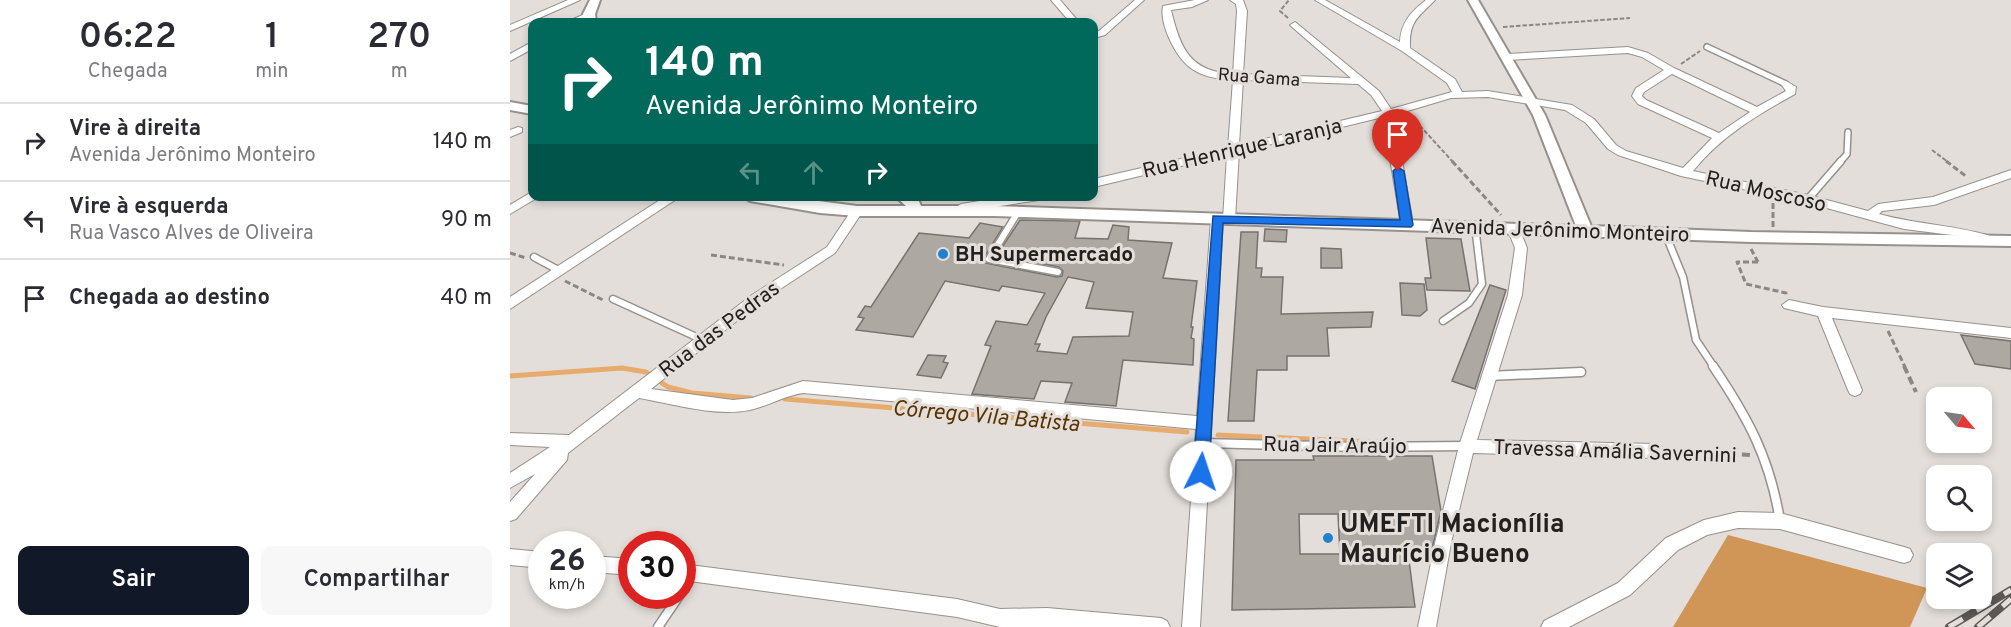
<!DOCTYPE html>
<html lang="pt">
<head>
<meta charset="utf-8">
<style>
	body { margin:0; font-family:Overpass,sans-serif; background:#f7f7f7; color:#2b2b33; height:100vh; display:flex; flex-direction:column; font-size:22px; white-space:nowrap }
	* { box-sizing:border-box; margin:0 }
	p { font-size:20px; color:#7c7c81 }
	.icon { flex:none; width:33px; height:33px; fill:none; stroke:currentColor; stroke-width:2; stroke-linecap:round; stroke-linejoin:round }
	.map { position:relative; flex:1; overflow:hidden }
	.panel { display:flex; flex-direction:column; background:#fff; width:510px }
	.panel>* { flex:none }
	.banner { position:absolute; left:18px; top:18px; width:570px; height:183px; border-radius:12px; box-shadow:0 3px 9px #0003; background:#00695c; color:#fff; overflow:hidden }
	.needle { width:39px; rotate:119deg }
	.controls { position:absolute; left:1416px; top:387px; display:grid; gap:12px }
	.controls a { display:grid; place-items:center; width:66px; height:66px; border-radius:12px; background:#fff; box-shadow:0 3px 9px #0003; font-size:30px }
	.speed { position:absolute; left:18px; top:531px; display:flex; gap:12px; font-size:30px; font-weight:700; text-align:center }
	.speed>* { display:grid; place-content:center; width:78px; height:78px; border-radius:50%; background:#fff; box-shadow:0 3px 9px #0003; line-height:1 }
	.speed small { font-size:15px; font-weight:400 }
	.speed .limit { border:9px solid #d22; background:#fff; color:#111 }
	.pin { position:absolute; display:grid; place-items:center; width:51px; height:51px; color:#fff; margin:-62px -26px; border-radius:50% 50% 50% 0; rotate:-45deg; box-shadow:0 0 6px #0007 }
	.pin .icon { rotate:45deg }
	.me { position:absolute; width:66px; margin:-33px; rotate:4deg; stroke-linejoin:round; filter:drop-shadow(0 0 4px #0008) }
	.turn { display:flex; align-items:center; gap:21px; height:126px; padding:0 18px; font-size:27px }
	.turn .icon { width:78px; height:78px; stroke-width:2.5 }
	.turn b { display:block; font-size:42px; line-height:51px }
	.lanes { display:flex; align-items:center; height:57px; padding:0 18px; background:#0003; justify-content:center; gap:30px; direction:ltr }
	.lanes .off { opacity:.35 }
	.eta { display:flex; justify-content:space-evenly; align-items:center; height:102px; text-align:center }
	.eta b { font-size:36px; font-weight:600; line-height:42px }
	.primary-button { display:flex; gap:12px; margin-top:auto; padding:12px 18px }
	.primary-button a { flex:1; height:69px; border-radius:12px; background:#111827; color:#fff; font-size:24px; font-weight:600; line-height:69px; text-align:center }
	.primary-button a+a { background:#f7f7f7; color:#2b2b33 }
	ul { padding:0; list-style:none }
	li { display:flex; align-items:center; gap:18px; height:78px; padding:0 18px; border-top:2px solid #e1e1e2 }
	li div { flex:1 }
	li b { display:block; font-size:22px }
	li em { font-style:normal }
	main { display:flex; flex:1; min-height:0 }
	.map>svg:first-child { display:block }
	.forest { fill:#d09657 }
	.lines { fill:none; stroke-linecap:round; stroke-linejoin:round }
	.stream { stroke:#e7ac6d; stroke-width:5 }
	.building { fill:#ada8a2; stroke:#77726e; stroke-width:1.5; fill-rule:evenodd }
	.service-far2-casing { stroke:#96918c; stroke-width:8 }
	.service-far1-casing { stroke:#96918c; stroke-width:9 }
	.service-casing { stroke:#96918c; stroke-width:11 }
	.minor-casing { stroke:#96918c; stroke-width:2 }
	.tertiary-casing { stroke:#96918c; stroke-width:4 }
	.path-far2 { stroke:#8b8784; stroke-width:2; stroke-dasharray:4.5 2; stroke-linecap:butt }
	.path-far1 { stroke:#8b8784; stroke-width:3; stroke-dasharray:6 3; stroke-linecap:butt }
	.path { stroke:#8b8784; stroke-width:4; stroke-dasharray:8 4; stroke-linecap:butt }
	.service-far2 { stroke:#fff; stroke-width:5 }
	.service-far1 { stroke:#fff; stroke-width:6 }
	.service { stroke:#fff; stroke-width:8 }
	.minor { fill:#fff; fill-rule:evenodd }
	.tertiary { fill:#fff; fill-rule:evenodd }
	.rail-casing { stroke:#5b5855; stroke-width:8 }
	.rail { stroke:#e3ded9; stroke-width:5; stroke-dasharray:16; stroke-linecap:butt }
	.route { fill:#1a73e8; stroke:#114b97; stroke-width:1.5 }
	.poi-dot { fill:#2082ce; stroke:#e3ded9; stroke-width:2 }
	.labels { text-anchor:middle; stroke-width:6; stroke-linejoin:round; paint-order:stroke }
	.far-street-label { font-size:18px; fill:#23211f; stroke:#e3ded9 }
	.street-label { font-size:21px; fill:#23211f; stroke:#e3ded9 }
	.poi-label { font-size:21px; font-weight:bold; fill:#23211f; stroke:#e3ded9; text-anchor:start }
	.water-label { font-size:22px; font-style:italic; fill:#593400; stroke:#e3ded9 }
	.near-poi-label { font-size:26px; font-weight:bold; fill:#23211f; stroke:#e3ded9; text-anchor:start }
</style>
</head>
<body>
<main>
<section class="panel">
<div class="eta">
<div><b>06:22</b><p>Chegada</p></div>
<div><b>1</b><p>min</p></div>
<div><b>270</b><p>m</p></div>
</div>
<ul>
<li><svg class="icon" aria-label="right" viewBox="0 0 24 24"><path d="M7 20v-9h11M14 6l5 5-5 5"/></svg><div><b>Vire à direita</b><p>Avenida Jerônimo Monteiro</p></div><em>140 m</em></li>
<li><svg class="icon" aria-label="left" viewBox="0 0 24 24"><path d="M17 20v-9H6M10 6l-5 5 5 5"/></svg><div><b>Vire à esquerda</b><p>Rua Vasco Alves de Oliveira</p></div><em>90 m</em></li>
<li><svg class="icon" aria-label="arrive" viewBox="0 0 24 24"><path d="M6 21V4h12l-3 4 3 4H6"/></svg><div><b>Chegada ao destino</b></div><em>40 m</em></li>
</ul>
<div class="primary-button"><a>Sair</a><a>Compartilhar</a></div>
</section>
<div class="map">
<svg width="1501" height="627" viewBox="0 0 1501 627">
	<rect width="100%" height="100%" fill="#e3ded9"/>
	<!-- forest -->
	<path class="forest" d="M1218,535L1417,588L1400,627H1163Z"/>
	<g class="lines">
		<!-- stream -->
		<path class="stream" d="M0,376L112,368L136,372L158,387L182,393L241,398
			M275,399L677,432
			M708,435L887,443"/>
	</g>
	<!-- building -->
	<path class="building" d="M510,220L570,221L565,238L598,239L603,225L619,227L618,240L662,243L653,278L687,281L681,327H683L681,338L684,339L683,365L613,360L606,406L555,402L562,383L531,381L524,399L462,394L481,346L475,345L486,321L517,325L535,293L492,286L489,291L435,281L403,337L346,330L354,318L348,317L355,306L361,307L409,233L459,238L470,223L493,227L475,256V263L547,277L552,276L553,271L549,267L487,255ZM558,277L584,282L576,308L623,312L619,336L563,337L557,354L527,351L530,344H525L536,317Z
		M755,229L777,230L776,242L754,241Z
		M731,232H748L746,268H752L751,277H773L771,314L863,312L861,327L817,328L819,356H777V370H747L744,421H718Z
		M916,238L951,239L960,291L917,290L915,278H921Z
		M811,248L831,249L832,268H811Z
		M890,283L914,284L917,310L910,316L892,315Z
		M980,285L996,290L965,389L942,381Z
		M1451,335L1501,341V369L1465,364Z
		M418,355L436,356L433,362L438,363L431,378L407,375Z
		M803,456H922L931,511L921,553L897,545L905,607L722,610L726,460H804ZM789,514H828L830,554H790Z"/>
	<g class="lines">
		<!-- service-far2 casing -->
		<g class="service-far2-casing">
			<path id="service-far2" d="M1197,47L1276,84
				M1330,162L1337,154L1338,132"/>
		</g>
		<!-- service-far1 casing -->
		<g class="service-far1-casing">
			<path id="service-far1" d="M1298,199L1331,161
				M508,212L479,259L548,272
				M1155,233L1173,277L1186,340L1204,367
				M24,257L50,271
				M103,299L193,340
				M933,321L959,303L972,284L965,226"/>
		</g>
		<!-- service casing -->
		<g class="service-casing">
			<path id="service" d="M1203,366C1238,418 1260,458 1270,521
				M978,376L1071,372
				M693,443L848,447L957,446
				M172,590L183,575
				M148,627L169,596"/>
		</g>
		<!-- minor casing -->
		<g class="minor-casing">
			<path id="minor" d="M58,0H70L0,31V25Z
				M541,0H550L569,22H560Z
				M625,0H634L595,35L584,38V32L589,31Z
				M685,0H698L682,7L661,10C670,48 680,72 723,74L727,11L726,4L720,0H733L737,11L733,74L841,78L782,27L780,25L785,22L869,91L881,109L942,92L937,83L892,51L805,0H815L890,42C891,22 901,12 916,0H925C908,18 899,20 900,48L945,79L952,92L978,91L1062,105L1084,119L1106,145L1116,151L1173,168L1202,138L1128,104L1122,96L1126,88L1154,70L1132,57L1118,53L997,60L992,57L997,54L1118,47L1138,53L1164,68L1247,107L1276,91L1271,84L1276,81L1286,87L1285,94C1247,115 1210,137 1183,171L1298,195L1358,211L1368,204L1423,197L1501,170V178L1424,205L1372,211L1369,214C1408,225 1449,225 1487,238L1489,241L1483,245L1458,237L1394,229L1298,203L1171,176L1108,155L1098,149L1076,123L1055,110L978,97L941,98L884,115L903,224L897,228L891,224L873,117L729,152L725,219L719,223L713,219L690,627H672L686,429L293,393C274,396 258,406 240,410C204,417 164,404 129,398L58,453L57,460L6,519L0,521V502L25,474L0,488V473L40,447L0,445V433L59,435L242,295L317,247L343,208L347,207L353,211L325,253L252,301L141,389L223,400L242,398L293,381L687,416L701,219L707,215L713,219L717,155L584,187V179L718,148L723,80C689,78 673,69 659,38C655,29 651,16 653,6ZM1162,74L1240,112L1209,133L1136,100L1132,96L1134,92ZM733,80L848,84L861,95L872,111L729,145Z
				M79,12L84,15L82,17L69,22H57Z
				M22,42V49L0,61V54Z
				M8,127L12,128V132L0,137V130Z
				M20,193H22V196H30L0,214V205Z
				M156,196H171L0,309V297Z
				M501,196H535L529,200L451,212L445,208L451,204Z
				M1003,224L1009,228L1017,248L1012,295L967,440L1146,444L1151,446L1154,451L1151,456L1146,458L963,453L941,543L926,627H908L925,543L949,446L998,295L1005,248L997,228Z
				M1279,300L1313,307L1501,328V338L1322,318L1352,390L1350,394L1345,396L1340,394L1338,390L1308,316L1274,308L1272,305Z
				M1228,512L1270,513L1394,547L1400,549L1403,555L1400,561L1394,563L1270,529L1228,528L1197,535L1168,550L1120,595L1059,627H1031L1034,621L1108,583L1156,538L1194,520Z
				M0,549L32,552V568L0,565Z
				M82,556L122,559V575L82,572Z
				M172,564L447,599L490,609L537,608L651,618L657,621L660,627H490L447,617L172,580Z"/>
		</g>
		<!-- tertiary casing -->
		<g class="tertiary-casing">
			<path id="tertiary" d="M80,0H90L85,14L86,22H75L73,14Z
				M958,0H968L1035,115L1081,226L1241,232L1501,236V246L1241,242L484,216H347L310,213L240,201L233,196H270L347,206H396L385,196L408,199L411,206H484L1066,226L1023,115Z
				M0,102L22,106V114L0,110Z"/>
		</g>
		<!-- path-far2 -->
		<path class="path-far2" d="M778,18L770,11L779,0
			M993,27L1120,18
			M1171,64L1190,51
			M901,116L943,162
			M1422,150L1438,162"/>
		<!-- path-far1 -->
		<path class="path-far1" d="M942,161L991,215
			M1436,161L1457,177
			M1263,203V227
			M1241,249L1248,262
			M0,253L16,258
			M201,255L274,265
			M1248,262H1227L1236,284L1276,293V295
			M55,281L95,301
			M1378,331L1395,367"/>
		<!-- path -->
		<path class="path" d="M1394,366L1406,392
			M1160,451L1240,455"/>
		<!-- service-far2 -->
		<use href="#service-far2" class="service-far2"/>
		<!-- service-far1 -->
		<use href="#service-far1" class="service-far1"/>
		<!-- service -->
		<use href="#service" class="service"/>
		<!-- minor -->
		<use href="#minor" class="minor"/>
		<!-- tertiary -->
		<use href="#tertiary" class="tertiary"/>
		<!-- rail casing -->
		<g class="rail-casing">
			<path id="rail" d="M1439,627L1501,590
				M1468,627L1501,599"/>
		</g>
		<!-- rail -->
		<use href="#rail" class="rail"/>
	</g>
	<!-- route -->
	<path class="route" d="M888,167L894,171L903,225L901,227L713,223L699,472L696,477L691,479L685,477L683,472L703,216L890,220L883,171Z"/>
	<!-- markers -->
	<g class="poi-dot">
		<circle cx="433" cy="254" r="6"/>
		<circle cx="818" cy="538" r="6"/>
	</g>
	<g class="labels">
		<!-- far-street labels -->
		<g class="far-street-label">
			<text transform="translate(749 77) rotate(4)" y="6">Rua Gama</text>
		</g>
		<!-- street labels -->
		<g class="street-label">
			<text transform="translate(732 148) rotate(-13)" y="7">Rua Henrique Laranja</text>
			<text transform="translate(1256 191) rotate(13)" y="7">Rua Moscoso</text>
			<text transform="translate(1050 230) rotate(2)" y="7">Avenida Jerônimo Monteiro</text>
			<text transform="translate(209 329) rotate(-37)" y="7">Rua das Pedras</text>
			<text transform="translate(825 445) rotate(1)" y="7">Rua Jair Araújo</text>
			<text transform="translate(1105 451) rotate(2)" y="7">Travessa Amália Savernini</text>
		</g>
		<!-- poi labels -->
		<g class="poi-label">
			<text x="445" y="261">BH Supermercado</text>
		</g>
		<!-- water labels -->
		<g class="water-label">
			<text transform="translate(476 415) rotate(5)" y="8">Córrego Vila Batista</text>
		</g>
		<!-- near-poi labels -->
		<g class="near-poi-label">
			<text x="830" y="532">UMEFTI Macionília<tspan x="830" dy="30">Maurício Bueno</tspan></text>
		</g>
	</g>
</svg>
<div class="controls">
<a><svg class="needle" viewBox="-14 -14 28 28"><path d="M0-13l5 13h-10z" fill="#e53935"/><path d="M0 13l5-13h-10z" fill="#7c7c81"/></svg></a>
<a><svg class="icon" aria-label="search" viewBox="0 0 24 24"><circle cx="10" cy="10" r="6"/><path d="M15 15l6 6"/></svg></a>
<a><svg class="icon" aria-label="layers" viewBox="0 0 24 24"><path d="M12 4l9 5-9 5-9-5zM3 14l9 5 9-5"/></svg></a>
</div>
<div class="speed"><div>26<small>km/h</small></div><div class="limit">30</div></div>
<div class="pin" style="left:888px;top:171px;background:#d93025"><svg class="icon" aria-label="arrive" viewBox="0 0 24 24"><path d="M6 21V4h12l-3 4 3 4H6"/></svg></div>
<svg class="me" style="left:691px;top:472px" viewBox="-20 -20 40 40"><circle r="19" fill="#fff"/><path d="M0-13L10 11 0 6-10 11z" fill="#1a73e8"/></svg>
<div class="banner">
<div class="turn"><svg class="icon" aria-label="right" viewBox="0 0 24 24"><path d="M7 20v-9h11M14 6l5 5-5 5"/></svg><div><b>140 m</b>Avenida Jerônimo Monteiro</div></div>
<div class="lanes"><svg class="icon off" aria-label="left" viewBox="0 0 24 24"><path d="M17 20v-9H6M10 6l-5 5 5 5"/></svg><svg class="icon off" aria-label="ahead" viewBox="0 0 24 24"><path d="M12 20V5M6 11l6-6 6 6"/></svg><svg class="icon" aria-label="right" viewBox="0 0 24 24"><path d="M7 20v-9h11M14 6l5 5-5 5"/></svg></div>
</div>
</div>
</main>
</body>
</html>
